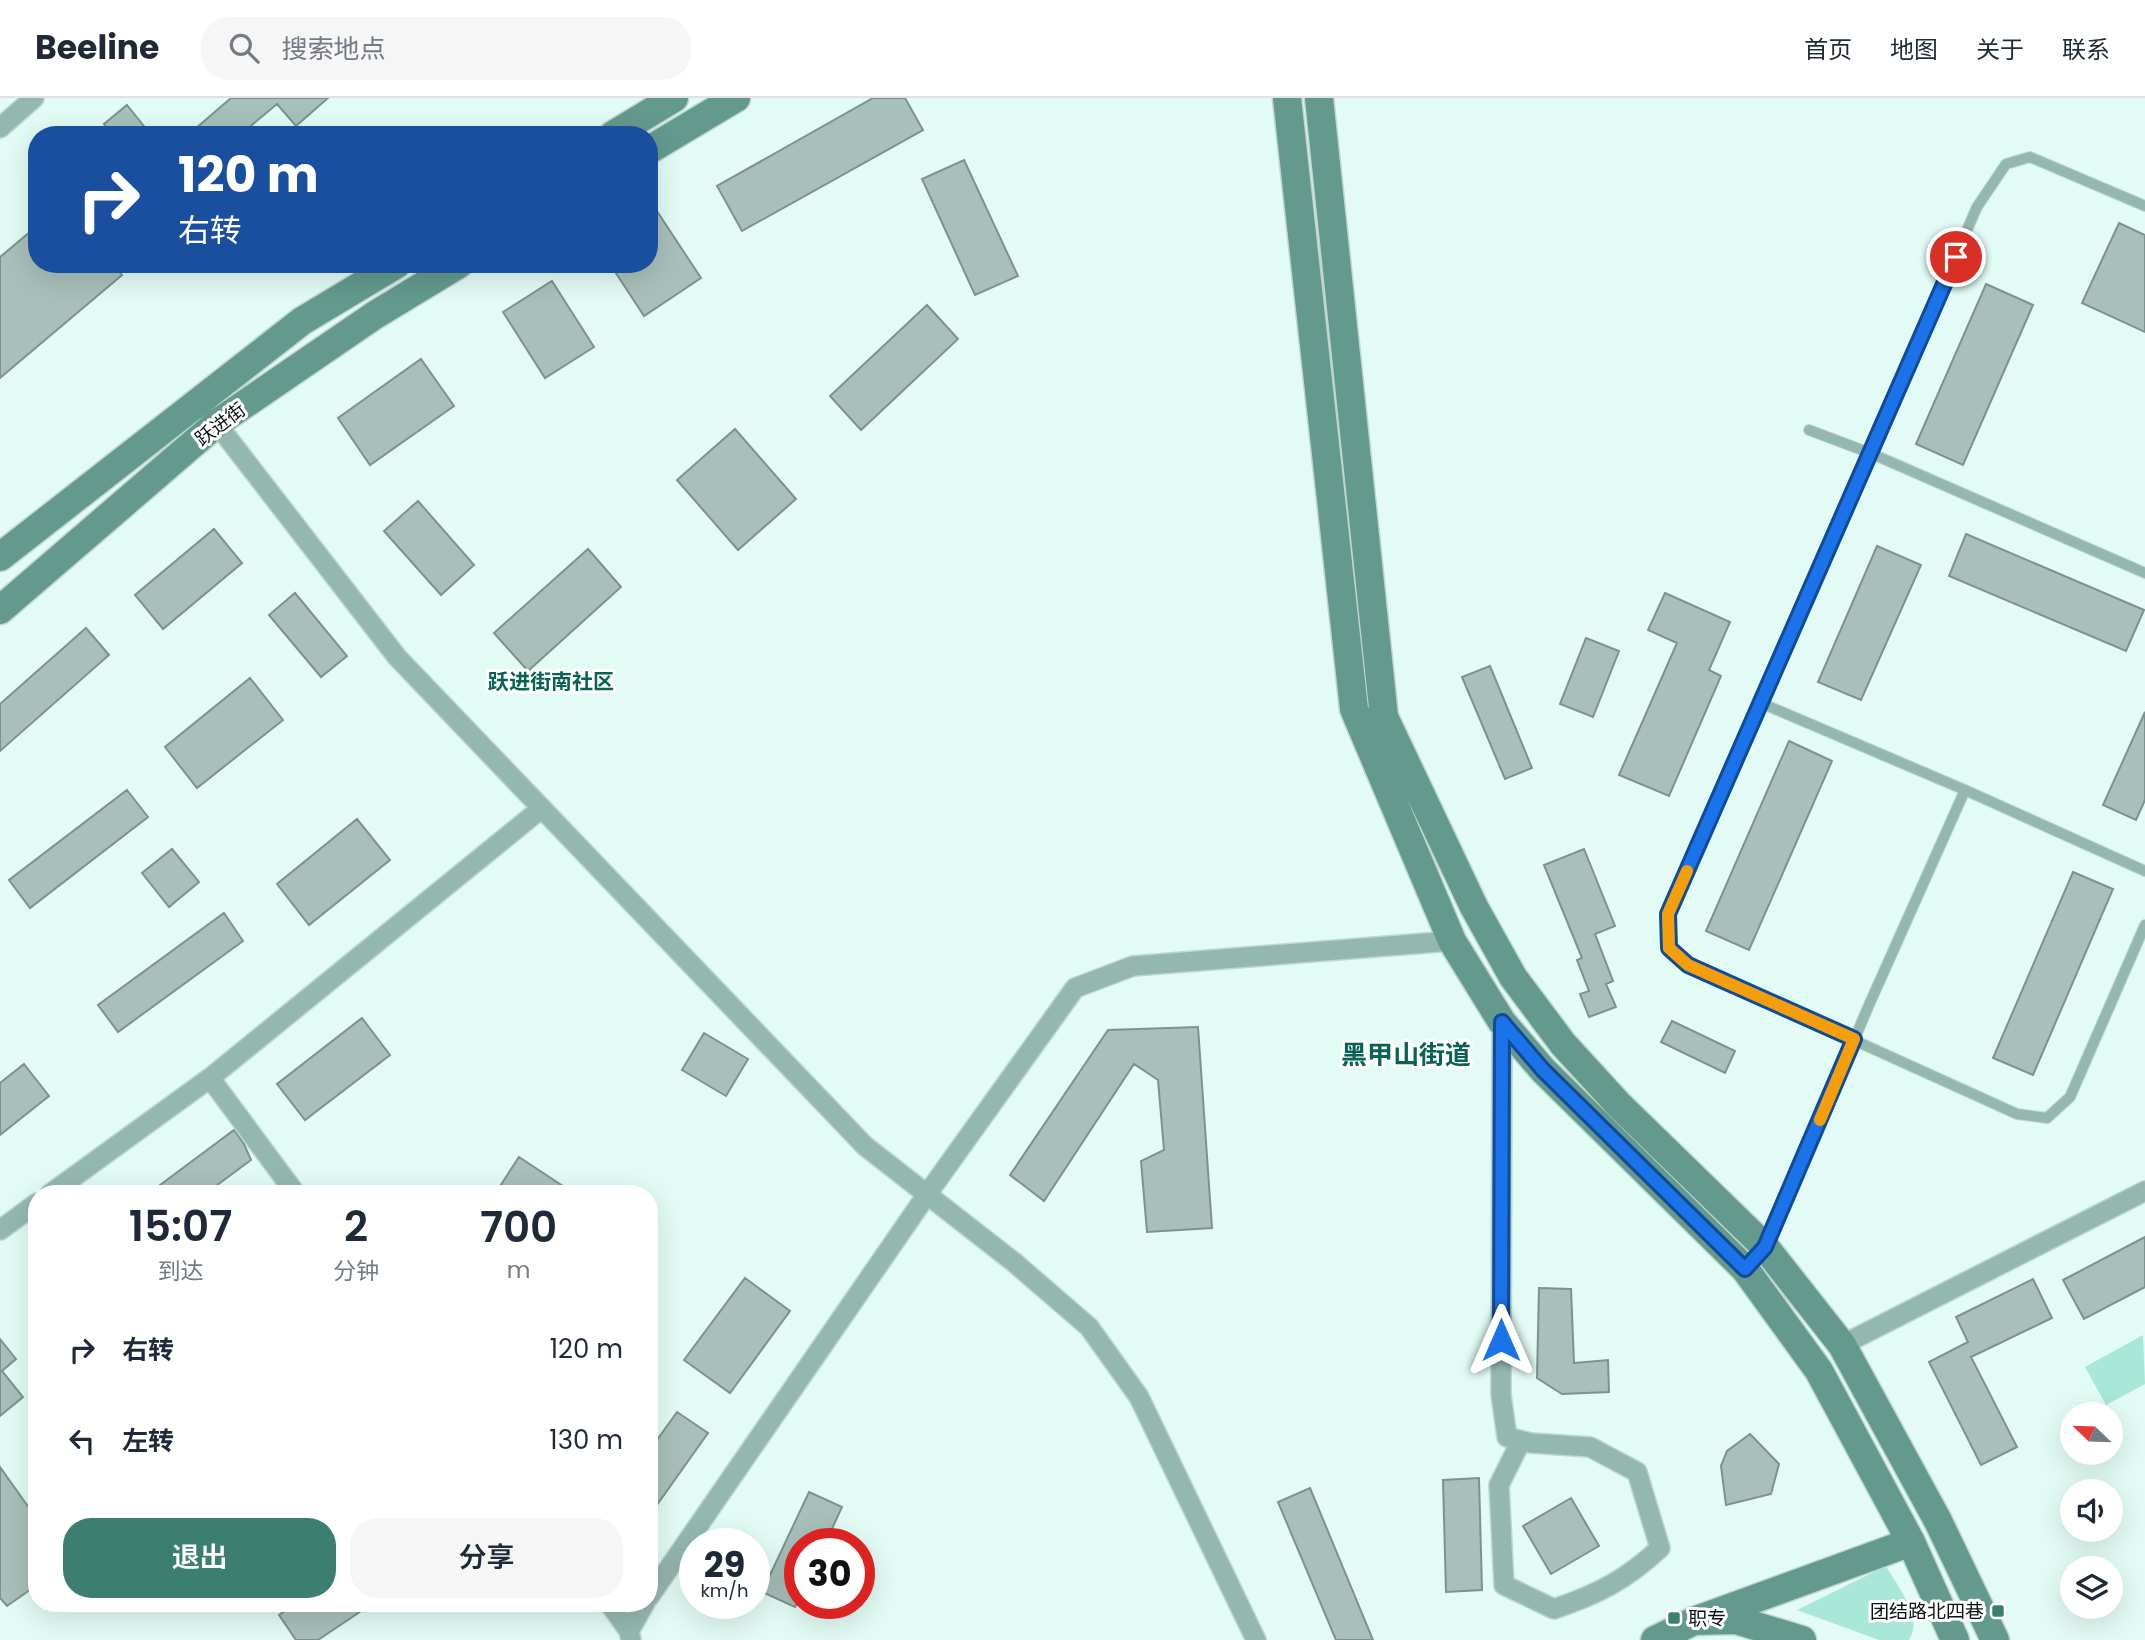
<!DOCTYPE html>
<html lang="zh">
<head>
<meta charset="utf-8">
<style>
	body { margin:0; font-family:Poppins,"Noto Sans SC",sans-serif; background:#f6f6f7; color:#1f2937; height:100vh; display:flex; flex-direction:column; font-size:26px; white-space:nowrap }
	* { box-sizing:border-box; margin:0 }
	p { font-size:23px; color:#747a83 }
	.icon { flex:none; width:38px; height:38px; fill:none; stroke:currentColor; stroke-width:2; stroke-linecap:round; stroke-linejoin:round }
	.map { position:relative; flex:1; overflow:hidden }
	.sheet { position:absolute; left:28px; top:1087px; width:630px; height:427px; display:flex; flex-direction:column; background:#fff; border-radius:28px; box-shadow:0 7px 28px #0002 }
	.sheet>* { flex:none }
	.banner { position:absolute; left:28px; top:28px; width:630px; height:147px; border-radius:28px; box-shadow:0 7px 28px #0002; background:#1a4fa0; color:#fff; overflow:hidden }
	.needle { width:46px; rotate:293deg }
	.fabs { position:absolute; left:2060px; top:1304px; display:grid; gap:14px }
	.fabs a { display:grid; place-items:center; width:63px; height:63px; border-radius:50%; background:#fff; box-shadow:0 7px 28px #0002; font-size:35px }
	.speed { position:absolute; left:679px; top:1430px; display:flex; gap:14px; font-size:35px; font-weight:700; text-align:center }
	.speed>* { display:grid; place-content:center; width:91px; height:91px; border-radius:50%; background:#fff; box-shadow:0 7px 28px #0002; line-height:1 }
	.speed small { font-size:18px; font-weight:400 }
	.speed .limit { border:10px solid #d22; background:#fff; color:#111 }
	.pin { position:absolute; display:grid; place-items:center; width:60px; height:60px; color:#fff; margin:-30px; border:4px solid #fff; border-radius:50%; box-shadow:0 2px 7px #0007 }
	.me { position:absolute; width:77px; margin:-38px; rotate:0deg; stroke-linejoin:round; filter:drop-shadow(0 0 5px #0008) }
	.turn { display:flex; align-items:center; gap:24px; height:147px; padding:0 35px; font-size:32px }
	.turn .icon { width:91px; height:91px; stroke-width:2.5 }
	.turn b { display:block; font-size:49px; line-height:60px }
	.eta { display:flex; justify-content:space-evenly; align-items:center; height:119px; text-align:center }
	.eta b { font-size:42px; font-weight:600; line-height:49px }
	.button { display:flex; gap:14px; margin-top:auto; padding:14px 35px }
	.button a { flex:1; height:80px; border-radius:28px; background:#3c7f71; color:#fff; font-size:28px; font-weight:600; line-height:80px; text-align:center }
	.button a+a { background:#f6f6f7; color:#1f2937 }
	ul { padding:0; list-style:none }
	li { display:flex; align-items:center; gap:21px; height:91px; padding:0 35px }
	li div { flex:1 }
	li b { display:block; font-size:26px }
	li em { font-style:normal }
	header { display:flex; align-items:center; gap:42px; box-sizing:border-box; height:98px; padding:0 35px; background:#fff; border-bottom:2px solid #e0e1e3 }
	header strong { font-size:33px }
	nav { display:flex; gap:38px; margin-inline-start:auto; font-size:24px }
	.search { width:490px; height:63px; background:#f6f6f7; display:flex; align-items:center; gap:18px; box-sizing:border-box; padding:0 24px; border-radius:28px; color:#747a83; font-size:26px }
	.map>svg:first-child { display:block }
	.green { fill:#a9e7d8 }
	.building { fill:#a8c0ba; stroke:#7c938d; stroke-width:2 }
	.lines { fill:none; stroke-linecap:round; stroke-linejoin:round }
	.lane-casing { stroke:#bfd6d0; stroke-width:12 }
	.street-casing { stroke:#bfd6d0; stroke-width:22 }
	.secondary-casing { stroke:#bfd6d0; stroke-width:31 }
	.lane { stroke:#94b8af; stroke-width:10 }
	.street { stroke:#94b8af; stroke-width:19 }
	.secondary { stroke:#639a8d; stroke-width:28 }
	.route-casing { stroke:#114b97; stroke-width:18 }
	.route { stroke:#1a73e8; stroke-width:12 }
	.slow { stroke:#f59e0b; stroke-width:12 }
	.poi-dot { fill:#3c7f71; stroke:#fff; stroke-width:2.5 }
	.labels { text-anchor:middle; stroke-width:6; stroke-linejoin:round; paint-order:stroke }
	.street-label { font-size:19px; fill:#08110f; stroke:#fff }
	.poi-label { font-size:19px; fill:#08110f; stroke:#fff; text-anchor:end }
	.neighbourhood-label { font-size:21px; font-weight:bold; fill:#086354; stroke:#fff }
	.district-label { font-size:26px; font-weight:bold; fill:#086354; stroke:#fff }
</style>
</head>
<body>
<header>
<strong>Beeline</strong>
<div class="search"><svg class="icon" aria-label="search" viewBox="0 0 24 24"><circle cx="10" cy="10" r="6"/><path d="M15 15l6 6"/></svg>搜索地点</div>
<nav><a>首页</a><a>地图</a><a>关于</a><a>联系</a></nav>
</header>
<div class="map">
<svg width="2145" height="1542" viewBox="0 0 2145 1542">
	<rect width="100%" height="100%" fill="#e2fbf5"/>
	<!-- green -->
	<path class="green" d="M2143,1237L2145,1286L2106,1307L2085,1269Z
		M1886,1468C1897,1488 1924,1519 1909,1542H1879L1797,1512Z"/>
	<!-- building -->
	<path class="building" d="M231,0H328L296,28L277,6L240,37H188Z
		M873,0H905L923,32L742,133L717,88Z
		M127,7L151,37H112L104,26Z
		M964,62L1018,178L975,197L922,81Z
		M649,101L701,180L644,218L610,166H649Z
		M2119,125L2145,137V234L2082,205Z
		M37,128V166H114L122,177L0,280V159Z
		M552,183L594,249L545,280L503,214Z
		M1986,186L2033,207L1963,367L1916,346Z
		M927,207L958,241L861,332L830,298Z
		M421,261L454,308L370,367L338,320Z
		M735,331L796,401L738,452L677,382Z
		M418,403L474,467L441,497L384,433Z
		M214,431L242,465L163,531L135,497Z
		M1966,436L2144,512L2126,553L1949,478Z
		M1877,448L1921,467L1861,602L1818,584Z
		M588,451L621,489L528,573L494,535Z
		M295,495L347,558L321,579L269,517Z
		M1665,495L1730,524L1709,572L1721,578L1669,698L1619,677L1677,545L1648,532Z
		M86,530L109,557L0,653V606Z
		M1586,540L1619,553L1593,619L1560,606Z
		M1490,568L1532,670L1505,681L1462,579Z
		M250,580L283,622L197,690L165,649Z
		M2145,614V702L2136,722L2103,707Z
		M1789,643L1832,663L1749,852L1706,833Z
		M127,692L148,719L30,810L9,782Z
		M357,721L390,762L309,827L277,786Z
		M172,751L199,784L169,809L142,775Z
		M1584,751L1615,828L1595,836L1613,883L1606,886L1616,909L1589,919L1580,896L1589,893L1577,862L1582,860L1544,767Z
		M2073,774L2113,791L2033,977L1993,960Z
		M224,815L243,843L118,934L98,907Z
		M362,920L390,957L305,1022L277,986Z
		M1672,923L1735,953L1725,975L1661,944Z
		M1198,929L1212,1130L1147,1134L1141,1063L1164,1052L1158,982L1134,966L1044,1103L1010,1077L1108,932Z
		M704,935L748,961L726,998L682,972Z
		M24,966L49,998L0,1037V985Z
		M234,1032L244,1046L251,1062L205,1096H148Z
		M519,1059L575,1096H495Z
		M2145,1139V1189L2084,1221L2063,1182Z
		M745,1180L790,1213L730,1295L684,1262Z
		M2033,1181L2052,1220L1971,1259L2017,1349L1981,1367L1929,1264L1968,1244L1956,1219Z
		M1539,1190L1571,1191L1574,1265L1608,1262L1609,1294L1562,1296L1537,1280Z
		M0,1241L16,1261L2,1273L23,1299L0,1318Z
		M677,1314L708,1335L649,1418V1353Z
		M1750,1336L1779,1366L1771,1396L1726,1407L1721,1368L1727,1353Z
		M0,1369L37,1421V1487L7,1508L0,1500Z
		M1479,1380L1482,1492L1446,1494L1443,1382Z
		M1310,1390L1373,1542H1336L1278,1404Z
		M809,1394L842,1409L825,1446H800V1499L795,1509L762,1494Z
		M1571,1400L1599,1448L1551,1476L1523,1428Z
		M296,1505H373L318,1542H296L279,1517Z"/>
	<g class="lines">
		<!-- lane casing -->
		<g class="lane-casing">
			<path id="lane" d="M2145,108L2030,59L2006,66L1977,109L1668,816L1669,851L1688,867L2017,1016L2047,1020L2070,999L2145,827
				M1809,332L1870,355L2145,475
				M1761,605L1965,692L2145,773
				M1766,1147L1869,907L1965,692"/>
		</g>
		<!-- street casing -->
		<g class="street-casing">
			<path id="street" d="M0,30L34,0
				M210,317L397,559L865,1048L1015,1165L1089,1229L1139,1299L1256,1542
				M1502,924L1501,1297L1507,1339L1531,1345L1590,1349L1637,1374L1660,1450C1626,1482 1598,1496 1554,1511L1504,1487L1499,1387L1521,1343
				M210,980L296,1096
				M50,1096L210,980L542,710
				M0,1132L37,1105
				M1842,1247L2145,1093
				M649,1499L928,1095L1075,890L1133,868L1452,843
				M609,1505L629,1533L631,1542
				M629,1533L645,1505"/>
		</g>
		<!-- secondary casing -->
		<g class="secondary-casing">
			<path id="secondary" d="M1287,0L1354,611L1452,843L1502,924L1543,972L1745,1171L1819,1273L1911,1444L1955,1542
				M1319,0L1384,619L1474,809L1513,879L1563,946L1618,1006L1765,1149L1842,1247L1938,1423L1995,1542
				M613,37L674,0
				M649,52L736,0
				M0,459L302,223L397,166
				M0,512L217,325L375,217L459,166
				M1694,1523L1911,1444
				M1655,1542L1694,1523L1736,1522L1802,1542"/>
		</g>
		<!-- lane -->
		<use href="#lane" class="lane"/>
		<!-- street -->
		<use href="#street" class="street"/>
		<!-- secondary -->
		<use href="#secondary" class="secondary"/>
	</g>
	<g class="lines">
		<!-- route casing -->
		<g class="route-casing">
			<path id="route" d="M1501,1242L1502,924L1543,972L1745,1171L1765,1149L1854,941L1688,867L1669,850L1668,816L1956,159"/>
		</g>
		<!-- route -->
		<use href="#route" class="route"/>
		<!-- slow -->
		<path class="slow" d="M1687,773L1668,816L1669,850L1688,867L1854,941L1820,1022"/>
	</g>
	<!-- markers -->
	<g class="poi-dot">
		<rect x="1991" y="1506" width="14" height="14" rx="3.5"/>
		<rect x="1667" y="1513" width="14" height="14" rx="3.5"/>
	</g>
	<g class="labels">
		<!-- street labels -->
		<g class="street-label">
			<text transform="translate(220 326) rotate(-37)" y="7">跃进街</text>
		</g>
		<!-- poi labels -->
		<g class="poi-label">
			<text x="1984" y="1520">团结路北四巷</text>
			<text x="1688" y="1527" text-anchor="start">职专</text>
		</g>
		<!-- neighbourhood labels -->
		<g class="neighbourhood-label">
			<text x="551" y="591">跃进街南社区</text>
		</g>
		<!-- district labels -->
		<g class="district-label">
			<text x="1406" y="966">黑甲山街道</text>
		</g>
	</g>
</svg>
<div class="fabs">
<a><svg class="needle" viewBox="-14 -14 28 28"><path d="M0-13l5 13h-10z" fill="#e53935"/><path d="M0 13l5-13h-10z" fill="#747a83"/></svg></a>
<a><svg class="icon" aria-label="sound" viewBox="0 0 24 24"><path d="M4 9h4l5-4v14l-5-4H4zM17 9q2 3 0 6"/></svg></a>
<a><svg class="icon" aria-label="layers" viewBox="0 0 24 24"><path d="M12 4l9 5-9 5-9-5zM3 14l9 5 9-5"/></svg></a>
</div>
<div class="speed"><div>29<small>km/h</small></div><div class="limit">30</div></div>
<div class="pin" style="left:1956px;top:159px;background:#d93025"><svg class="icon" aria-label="arrive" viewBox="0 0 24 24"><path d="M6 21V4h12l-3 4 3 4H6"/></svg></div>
<svg class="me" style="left:1501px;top:1242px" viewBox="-20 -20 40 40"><path d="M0-17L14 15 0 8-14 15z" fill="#1a73e8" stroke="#fff" stroke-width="4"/></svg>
<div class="banner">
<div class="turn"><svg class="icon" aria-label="right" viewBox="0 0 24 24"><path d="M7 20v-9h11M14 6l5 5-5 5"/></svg><div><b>120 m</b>右转</div></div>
</div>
<section class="sheet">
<div class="eta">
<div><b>15:07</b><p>到达</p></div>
<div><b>2</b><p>分钟</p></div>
<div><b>700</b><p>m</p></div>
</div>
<ul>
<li><svg class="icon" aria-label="right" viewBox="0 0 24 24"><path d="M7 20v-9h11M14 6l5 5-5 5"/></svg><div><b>右转</b></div><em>120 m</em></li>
<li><svg class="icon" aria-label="left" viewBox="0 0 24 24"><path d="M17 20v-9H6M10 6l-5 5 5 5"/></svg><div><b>左转</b></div><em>130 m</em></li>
</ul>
<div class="button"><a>退出</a><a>分享</a></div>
</section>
</div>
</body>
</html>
